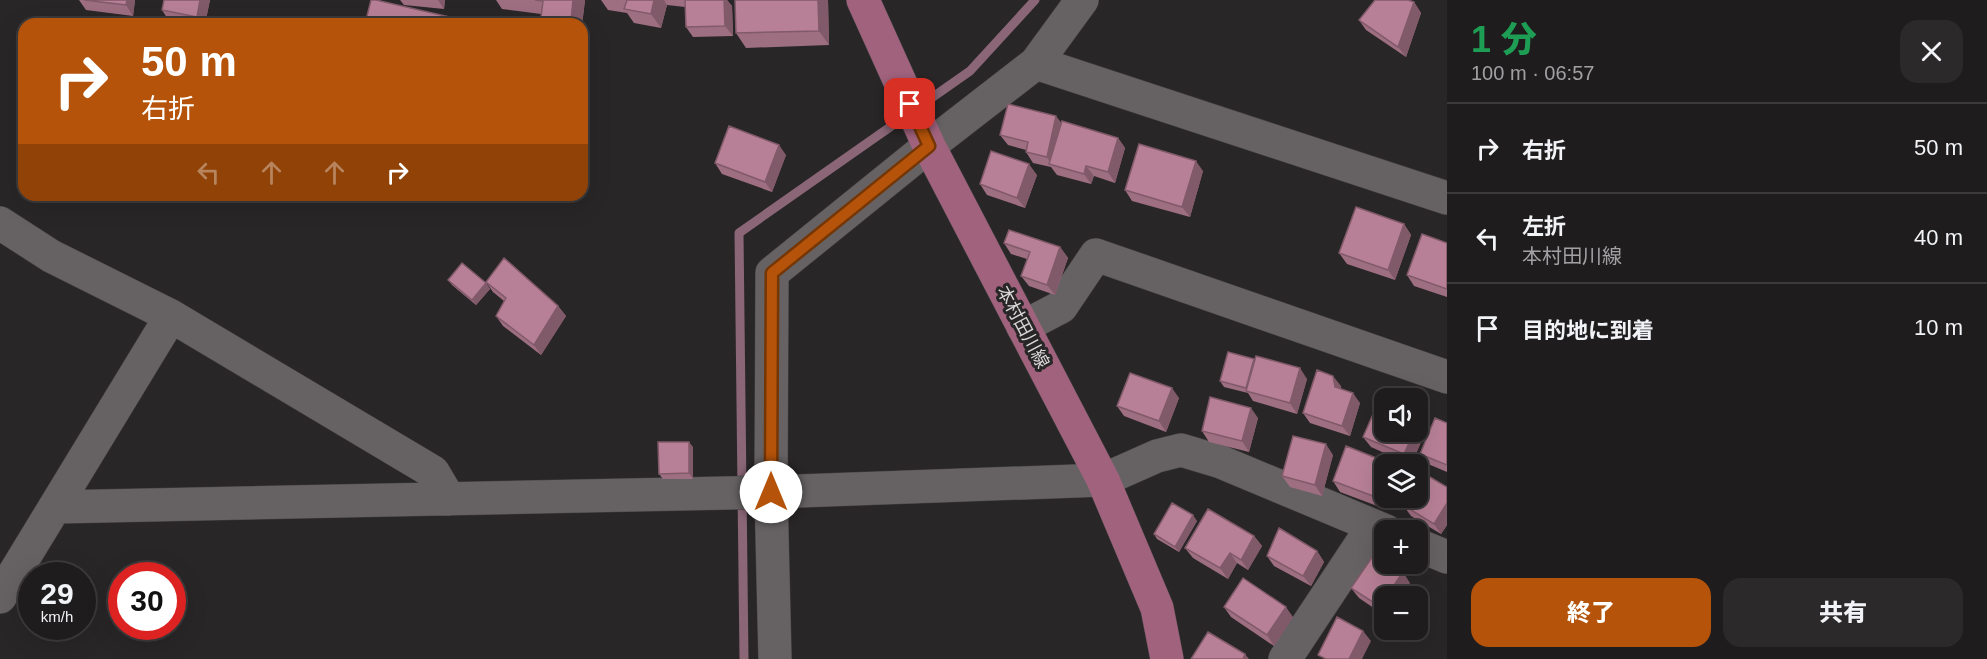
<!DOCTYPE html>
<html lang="ja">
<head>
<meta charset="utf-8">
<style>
	body { margin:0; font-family:Helvetica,"Noto Sans JP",sans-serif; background:#2c292a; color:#f1f3f6; height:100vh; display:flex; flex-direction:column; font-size:22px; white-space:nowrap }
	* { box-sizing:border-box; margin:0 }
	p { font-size:20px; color:#a1a1a4 }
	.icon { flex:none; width:33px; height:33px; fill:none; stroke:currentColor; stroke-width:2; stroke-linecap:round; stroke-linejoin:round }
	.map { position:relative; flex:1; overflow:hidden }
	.side { display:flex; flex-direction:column; background:#1f1c1d; width:540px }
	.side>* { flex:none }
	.banner { position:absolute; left:18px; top:18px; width:570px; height:183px; border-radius:18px; box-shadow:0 6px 24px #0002,0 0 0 2px #3c3a3b; background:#b45309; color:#fff; overflow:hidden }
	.controls { position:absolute; left:1374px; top:388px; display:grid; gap:12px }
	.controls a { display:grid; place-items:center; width:54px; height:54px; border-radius:12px; background:#1f1c1d; box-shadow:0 6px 24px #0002,0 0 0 2px #3c3a3b; font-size:30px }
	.speed { position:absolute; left:18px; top:562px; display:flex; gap:12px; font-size:30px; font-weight:700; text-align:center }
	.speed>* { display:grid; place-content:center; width:78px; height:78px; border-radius:50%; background:#1f1c1d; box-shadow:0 6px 24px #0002,0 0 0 2px #3c3a3b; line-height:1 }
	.speed small { font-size:15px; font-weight:400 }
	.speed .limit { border:9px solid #d22; background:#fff; color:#111 }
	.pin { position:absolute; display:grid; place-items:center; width:51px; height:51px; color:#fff; margin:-26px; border-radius:12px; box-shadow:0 3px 9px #0006 }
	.me { position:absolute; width:66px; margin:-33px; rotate:0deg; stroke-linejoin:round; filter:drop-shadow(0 0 4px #0008) }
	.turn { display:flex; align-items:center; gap:21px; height:126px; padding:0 24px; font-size:27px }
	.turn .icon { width:78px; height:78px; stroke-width:2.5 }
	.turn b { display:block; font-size:42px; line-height:51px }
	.lanes { display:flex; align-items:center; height:57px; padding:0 24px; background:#0003; justify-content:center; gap:30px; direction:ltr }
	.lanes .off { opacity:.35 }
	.round { display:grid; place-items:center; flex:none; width:63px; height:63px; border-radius:18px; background:#2c292a }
	.headline { display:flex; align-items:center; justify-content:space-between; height:102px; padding:0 24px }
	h1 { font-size:36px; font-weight:800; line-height:45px; color:#1e9e55 }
	.cta { display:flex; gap:12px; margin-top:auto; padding:12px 24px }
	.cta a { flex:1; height:69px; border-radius:18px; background:#b45309; color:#fff; font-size:24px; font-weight:800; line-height:69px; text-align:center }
	.cta a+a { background:#2c292a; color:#f1f3f6 }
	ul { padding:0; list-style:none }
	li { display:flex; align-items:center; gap:18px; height:90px; padding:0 24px; border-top:2px solid #3c3a3b }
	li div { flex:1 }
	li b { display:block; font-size:22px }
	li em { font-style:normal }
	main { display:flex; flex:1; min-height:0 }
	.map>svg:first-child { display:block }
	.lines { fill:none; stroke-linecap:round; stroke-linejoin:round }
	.stream { stroke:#8a6676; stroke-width:9 }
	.minor-casing { stroke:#464344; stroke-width:34 }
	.major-casing { stroke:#464344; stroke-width:34 }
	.minor { stroke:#666263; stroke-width:33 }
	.major { stroke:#a0627d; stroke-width:33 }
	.wall { fill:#9e6e81 }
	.shaded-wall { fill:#815a69 }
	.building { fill:#b88096; stroke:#815a69; stroke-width:1.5 }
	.route-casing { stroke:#753606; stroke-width:15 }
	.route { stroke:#b45309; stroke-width:10 }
	.labels { text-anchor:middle; stroke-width:6; stroke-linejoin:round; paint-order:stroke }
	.street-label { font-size:18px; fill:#dad7d8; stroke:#292627 }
</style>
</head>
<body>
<main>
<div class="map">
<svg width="1447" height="659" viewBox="0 0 1447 659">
	<rect width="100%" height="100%" fill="#292627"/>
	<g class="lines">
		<!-- stream -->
		<path class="stream" d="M744,659L739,233L970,71L1035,0"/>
		<!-- minor casing -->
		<g class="minor-casing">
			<path id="minor" d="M1036,63L1447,198
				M0,223L51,256L171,316L433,472L449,499
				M1023,327L1061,307L1096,255L1447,377
				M55,507L771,492L1103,480L1157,456L1181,450L1221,462L1386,531
				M1418,545L1447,557
				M0,597L171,316
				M775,659L771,492L772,273L929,146L1036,63L1082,0
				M1285,659L1373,526"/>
		</g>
		<!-- major casing -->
		<g class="major-casing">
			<path id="major" d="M863,0L929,146L1103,480L1157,608L1167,659"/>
		</g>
		<!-- minor -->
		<use href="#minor" class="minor"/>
		<!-- major -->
		<use href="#major" class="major"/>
	</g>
	<!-- wall -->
	<path class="wall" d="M79,0H135L133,16L86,10Z
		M210,0L205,24H185L169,21L162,10Z
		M400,0H445L444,9L404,5Z
		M496,0H585L582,25V24H546L541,17V14L502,9Z
		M601,0H727L732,6L733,36L693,37L686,27L685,7L667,5L661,28L634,23L627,13L608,10Z
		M828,0L829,45L746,48L736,33Z
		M1414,2L1421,13L1406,57L1366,30L1359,20Z
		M1061,123L1118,138L1125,148L1115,183L1094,176L1091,184L1057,175L1051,167L1033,163L1026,152V150L1008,145L1000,135Z
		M786,155L772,192L722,174L715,163Z
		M1203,171L1190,217L1132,201L1125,190Z
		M1037,175L1025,208L987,195L980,184Z
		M1404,224L1411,235L1395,280L1347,264L1339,253Z
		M1004,243L1060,247L1068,258L1055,295L1029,286L1021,276L1027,259L1011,254Z
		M1447,243V297L1414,286L1407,275Z
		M448,280L486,283L490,289L476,305L452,285Z
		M486,282L558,306L566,316L541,355L503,326L496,316L504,301L493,292Z
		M1255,361L1307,379L1297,414L1253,401L1248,393L1224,387L1220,381Z
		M1341,386V389L1360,403L1350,436L1310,423L1303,413Z
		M1179,398L1166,432L1124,416L1117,406Z
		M1422,413L1429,424L1411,465L1371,447L1363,437Z
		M1258,418L1249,452L1209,442L1202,431Z
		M1447,423V472L1428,464L1420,454Z
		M693,447V479H663L659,474Z
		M1333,455L1322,496L1290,487L1282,476Z
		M1333,481L1384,498H1393L1388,510L1340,492Z
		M1447,487V525L1441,534L1411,516L1403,505Z
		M1197,521L1179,552L1157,539L1154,534Z
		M1254,536L1262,546L1248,570L1237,563L1228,579L1193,558L1185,548Z
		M1317,551L1324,562L1311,586L1274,566L1267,556Z
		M1410,583L1384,597V615L1359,598L1351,588Z
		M1224,607L1293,617L1274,646L1231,617Z"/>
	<!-- shaded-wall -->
	<path class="shaded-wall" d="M127,0H135L133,16L126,5Z
		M200,0H210L205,24H201L197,17Z
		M438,0H445L444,9Z
		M573,0H585L582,25V24H573L571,21Z
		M654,0H664L667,5L661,28L651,14Z
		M724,0H727L732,6L733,36L725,26Z
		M818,0H828L829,45L819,31Z
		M1414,2L1421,13L1406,57L1398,47Z
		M582,38L586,44L582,69Z
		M1056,116L1064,126L1052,165L1047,157Z
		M1118,138L1125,148L1115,183L1108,172Z
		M779,145L786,155L772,192L765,182Z
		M1196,161L1203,171L1190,217L1182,207Z
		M1029,164L1037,175L1025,208L1017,198Z
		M1086,166L1094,176L1091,184L1084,174Z
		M1404,224L1411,235L1395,280L1388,270Z
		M1060,247L1068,258L1055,295L1047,285Z
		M486,283L490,289L476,305L472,300Z
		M558,306L566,316L541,355L534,345Z
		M1254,359L1257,364L1248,391L1246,388Z
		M1300,368L1307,379L1297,414L1290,403Z
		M1333,376L1341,386L1342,397L1335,387Z
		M1172,388L1179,398L1166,432L1159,421Z
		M1353,393L1360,403L1350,436L1342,426Z
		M1251,408L1258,418L1249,452L1242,441Z
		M1422,413L1429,424L1411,465L1404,454L1414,432H1418V423Z
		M689,442L693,447V479L689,473Z
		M1326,444L1333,455L1322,496L1315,485Z
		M1384,490V498H1393L1388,510L1381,499Z
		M1447,503V525L1441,534L1434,524Z
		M1193,515L1197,521L1179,552L1175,547Z
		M1254,536L1262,546L1248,570L1241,560Z
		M1317,551L1324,562L1311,586L1303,576Z
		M1230,553L1237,563L1228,579L1220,568Z
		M1403,572L1410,583L1400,597H1386Z
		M1384,598V614L1379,606Z
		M1286,607L1293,617L1274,646L1267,635Z
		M1363,631L1371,641L1362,659H1349Z
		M1245,654L1249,659H1243Z"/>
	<!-- building -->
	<path class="building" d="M84,0H127L126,5Z
		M164,0H200L197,17L162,10Z
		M371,0H376L480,24H365Z
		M535,0H573L571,21L541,17L543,1Z
		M627,0H654L651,14L624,9Z
		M685,0H724L725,26L686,27Z
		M735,0H818L819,31L736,33Z
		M1375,0H1408L1414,2L1398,47L1359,20Z
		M297,18L344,24H297Z
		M1008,104L1056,116L1047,157L1026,152L1028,142L1000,135Z
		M1062,121L1118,138L1108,172L1086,166L1084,174L1049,164Z
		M729,126L779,145L765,182L715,163Z
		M1139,144L1196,161L1182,207L1125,190Z
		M991,151L1029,164L1017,198L980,184Z
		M1356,207L1404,224L1388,270L1339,253Z
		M1009,230L1060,247L1047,285L1021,276L1030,252L1004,243Z
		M1422,234L1447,243V289L1407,275Z
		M504,258L558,306L534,345L496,316L506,298L486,282Z
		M462,263L486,283L472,300L448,280Z
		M1228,352L1254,359L1246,388L1220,381Z
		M1256,356L1300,368L1290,403L1246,391Z
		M1317,370L1333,376L1335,387L1353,393L1342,426L1303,413Z
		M1130,373L1172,388L1159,421L1117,406Z
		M1381,396L1388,399H1384V432H1414L1404,454L1363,437Z
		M1210,397L1251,408L1242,441L1202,431Z
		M1418,412L1422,413L1418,423Z
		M1435,418L1447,423V465L1420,454Z
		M1293,436L1326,444L1315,485L1282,476Z
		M658,442H689V473L659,474Z
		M1346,446L1394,465H1384V490L1381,499L1333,481Z
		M1423,473L1447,487V503L1434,524L1403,505L1408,498H1418V482Z
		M1172,503L1193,515L1175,547L1154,534Z
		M1208,509L1254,536L1241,560L1230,553L1220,568L1185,548Z
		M1279,528L1317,551L1303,576L1267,556Z
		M1375,553L1384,560V564H1391L1403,572L1386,597H1384V598L1379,606L1351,588Z
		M1243,578L1286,607L1267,635L1224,607Z
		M1337,617L1363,631L1349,659H1326L1318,655Z
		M1208,632L1245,654L1243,659H1191Z"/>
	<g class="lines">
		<!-- route casing -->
		<g class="route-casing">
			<path id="route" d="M771,492L772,273L929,146L910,104"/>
		</g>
		<!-- route -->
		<use href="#route" class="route"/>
	</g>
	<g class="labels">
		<!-- street labels -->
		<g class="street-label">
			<text transform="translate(1023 327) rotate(62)" y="6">本村田川線</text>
		</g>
	</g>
</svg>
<div class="controls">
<a><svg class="icon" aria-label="sound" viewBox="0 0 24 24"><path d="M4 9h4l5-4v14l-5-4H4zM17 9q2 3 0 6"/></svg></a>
<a><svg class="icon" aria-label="layers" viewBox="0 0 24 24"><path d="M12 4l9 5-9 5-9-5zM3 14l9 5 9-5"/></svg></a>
<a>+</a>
<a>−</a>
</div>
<div class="speed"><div>29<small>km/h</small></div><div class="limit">30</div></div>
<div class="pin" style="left:910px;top:104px;background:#d93025"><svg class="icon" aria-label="arrive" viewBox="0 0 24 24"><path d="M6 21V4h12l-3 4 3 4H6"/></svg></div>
<svg class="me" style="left:771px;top:492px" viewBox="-20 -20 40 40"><circle r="19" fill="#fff"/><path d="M0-13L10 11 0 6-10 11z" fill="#b45309"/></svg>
<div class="banner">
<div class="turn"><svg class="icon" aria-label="right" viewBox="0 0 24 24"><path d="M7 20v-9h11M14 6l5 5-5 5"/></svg><div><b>50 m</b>右折</div></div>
<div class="lanes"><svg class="icon off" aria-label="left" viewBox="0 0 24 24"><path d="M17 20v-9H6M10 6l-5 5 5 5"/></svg><svg class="icon off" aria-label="ahead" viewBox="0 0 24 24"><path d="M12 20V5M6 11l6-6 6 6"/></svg><svg class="icon off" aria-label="ahead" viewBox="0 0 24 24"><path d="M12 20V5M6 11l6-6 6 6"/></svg><svg class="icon" aria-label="right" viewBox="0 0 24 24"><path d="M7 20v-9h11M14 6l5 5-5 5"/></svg></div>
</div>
</div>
<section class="side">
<div class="headline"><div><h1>1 分</h1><p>100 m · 06:57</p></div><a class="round"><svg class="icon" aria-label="close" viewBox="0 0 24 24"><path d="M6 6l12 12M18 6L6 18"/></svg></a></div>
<ul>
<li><svg class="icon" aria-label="right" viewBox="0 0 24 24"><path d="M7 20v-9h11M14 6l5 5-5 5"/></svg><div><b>右折</b></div><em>50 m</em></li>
<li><svg class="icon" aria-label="left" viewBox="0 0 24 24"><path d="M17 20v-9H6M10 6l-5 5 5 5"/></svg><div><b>左折</b><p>本村田川線</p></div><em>40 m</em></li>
<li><svg class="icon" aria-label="arrive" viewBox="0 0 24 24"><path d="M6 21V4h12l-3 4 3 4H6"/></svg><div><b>目的地に到着</b></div><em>10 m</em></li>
</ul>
<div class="cta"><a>終了</a><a>共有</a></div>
</section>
</main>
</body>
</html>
